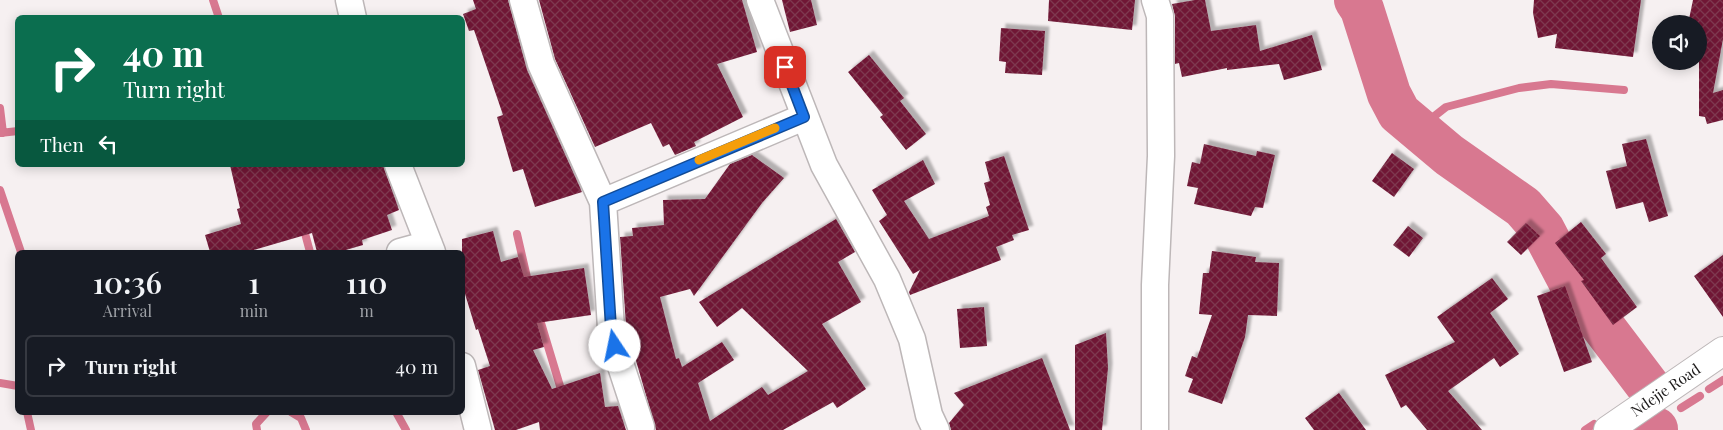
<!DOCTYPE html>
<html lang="en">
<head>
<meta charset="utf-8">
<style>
	body { margin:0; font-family:"Playfair Display",serif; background:#242831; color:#f1f3f6; height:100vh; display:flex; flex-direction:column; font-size:19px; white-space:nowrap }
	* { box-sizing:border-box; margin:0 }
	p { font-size:16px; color:#9ea1a6 }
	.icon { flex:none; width:28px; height:28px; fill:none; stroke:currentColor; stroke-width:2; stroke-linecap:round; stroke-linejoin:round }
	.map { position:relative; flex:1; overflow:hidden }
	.side { position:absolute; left:15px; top:250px; width:450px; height:165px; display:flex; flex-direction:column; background:#171b24; border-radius:8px; box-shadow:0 2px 12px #0003 }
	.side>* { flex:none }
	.hud { position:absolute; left:15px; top:15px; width:450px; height:152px; border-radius:8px; box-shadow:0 2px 12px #0003; background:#0b6e4f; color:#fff; overflow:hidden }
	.buttons { position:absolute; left:1652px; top:15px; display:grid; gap:10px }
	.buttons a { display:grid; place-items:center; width:55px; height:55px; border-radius:50%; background:#171b24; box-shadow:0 2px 12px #0003; font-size:25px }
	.pin { position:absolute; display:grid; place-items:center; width:42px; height:42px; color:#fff; margin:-21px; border-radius:10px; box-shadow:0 2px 8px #0006 }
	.me { position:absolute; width:55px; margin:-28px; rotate:349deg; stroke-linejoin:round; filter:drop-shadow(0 0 4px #0008) }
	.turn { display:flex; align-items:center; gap:18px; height:105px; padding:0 25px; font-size:22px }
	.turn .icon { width:65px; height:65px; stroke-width:2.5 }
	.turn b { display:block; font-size:35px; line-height:42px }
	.then { display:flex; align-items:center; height:48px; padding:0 25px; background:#0003; gap:10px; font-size:19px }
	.eta { display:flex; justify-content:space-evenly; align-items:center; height:85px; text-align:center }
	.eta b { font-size:30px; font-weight:600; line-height:35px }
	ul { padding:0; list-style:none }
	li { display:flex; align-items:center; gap:15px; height:62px; margin:0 10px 8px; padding:0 15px; border:2px solid #363941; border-radius:8px }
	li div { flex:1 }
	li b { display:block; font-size:19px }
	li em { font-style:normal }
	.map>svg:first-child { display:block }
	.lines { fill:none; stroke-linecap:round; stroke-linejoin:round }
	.stream { stroke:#d87890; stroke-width:8 }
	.river { stroke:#d87890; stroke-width:44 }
	.building { fill:url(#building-cross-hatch); filter:url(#shadow) }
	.street-casing { stroke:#bdb7b8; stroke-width:29 }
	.secondary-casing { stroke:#bdb7b8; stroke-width:30 }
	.street { stroke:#fff; stroke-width:26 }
	.secondary { stroke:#fff; stroke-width:28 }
	.route-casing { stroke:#114b97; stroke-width:12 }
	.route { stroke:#1a73e8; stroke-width:9 }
	.slow { stroke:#f59e0b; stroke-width:9 }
	.labels { text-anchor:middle; stroke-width:5; stroke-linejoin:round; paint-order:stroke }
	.street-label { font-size:15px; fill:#1b1919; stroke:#fff }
</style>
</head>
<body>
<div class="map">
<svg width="1723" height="430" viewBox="0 0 1723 430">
	<defs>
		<pattern id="building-cross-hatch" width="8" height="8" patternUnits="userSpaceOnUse" patternTransform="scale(1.25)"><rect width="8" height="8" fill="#6f1836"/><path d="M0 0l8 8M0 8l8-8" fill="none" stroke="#7e3850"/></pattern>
		<filter id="shadow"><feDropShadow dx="4.5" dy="-4.5" stdDeviation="1" flood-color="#0004"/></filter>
	</defs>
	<rect width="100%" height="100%" fill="#f6f0f1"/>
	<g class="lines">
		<!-- stream -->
		<path class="stream" d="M213,0L219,18
			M0,108L3,133
			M1418,129L1446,107L1519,88L1551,84L1624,90
			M0,133L18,131
			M0,190L21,252
			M303,226L310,252
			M517,234L529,286
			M538,313L563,396
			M0,383L18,386
			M1709,389L1723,380
			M1681,408L1700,396
			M27,412L31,430
			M291,412L301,418L306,430
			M396,412L406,430
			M257,430L256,424L267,412
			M1585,430L1594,424"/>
		<!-- river -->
		<path class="river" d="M1356,0L1362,9L1389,94L1399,113L1449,155L1523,207L1543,230L1573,287L1648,386
			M1656,429V430"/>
	</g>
	<!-- building -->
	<path class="building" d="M473,0H508L527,70L582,192L535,207L523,169L513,172L497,117L503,115L474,30L469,31L463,14L476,9Z
		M539,0H742L757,52L717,64L743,117L694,142L696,146L675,155L669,144L663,147L651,123L595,147L555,59Z
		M782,0H811L817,25L790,32Z
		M1049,0H1135L1132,30L1048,21Z
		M1195,0H1205L1211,31L1256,25L1260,51L1312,35L1322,70L1284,80L1279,64L1227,70V68L1182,77L1179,63L1175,64V16L1172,4Z
		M1534,0H1641L1633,57L1555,48L1557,34L1538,38L1533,13Z
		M1693,0H1723V39L1713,93L1723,90V120L1707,124L1705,117L1699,116V24H1688Z
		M1001,28L1045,31L1042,75L1005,73L1006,62L999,61Z
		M869,55L904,98L900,101L926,134L906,150L880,117L883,115L848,72Z
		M1646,139L1668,216L1649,222L1643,202L1616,209L1606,171L1627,166L1622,144Z
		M1204,144L1256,156L1257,151L1275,155L1263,208L1255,207L1251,216L1194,204L1198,188L1187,186L1192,162L1200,164Z
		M1392,153L1414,169L1394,197L1372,181Z
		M752,155L784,178L762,203L694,296L690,289L660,297L676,359L679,358L682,367L722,342L734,360L698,383L710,421L762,387L768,395L808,371L742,308L717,327L699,302L836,219L855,252L838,262L861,302L822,324L866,389L837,408L833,402L783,430H656L626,326L620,237L633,236L632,228L664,225L663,200L705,199L730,164Z
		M1004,156L1029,230L1012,235L1014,240L996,247L1001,260L910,295L909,292L920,270L913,274L879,221L887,215L872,190L923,160L935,184L904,201L929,239L989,216L986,207L990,205L984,183L990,181L985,162Z
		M230,165H383L399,210L387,215L392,230L362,240L363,245L339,252H317L312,233L247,252H210L205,235L241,224L237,209L240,208Z
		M1581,222L1606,254L1601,258L1637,307L1613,325L1581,281L1584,280L1555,243Z
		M1526,223L1540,236L1521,255L1507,242Z
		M1408,226L1423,238L1409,257L1393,245Z
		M493,231L501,262L518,257L524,277L584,268L591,315L537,323L544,347L533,350L552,389L600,373L605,407L618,406L626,430H540L539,422L516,430H495L478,370L490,366L478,329L476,330L462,284V239Z
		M1212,251L1256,257L1255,262L1279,263L1277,316L1248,315L1245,337L1222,404L1188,392L1193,379L1185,376L1192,356L1197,358L1212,315L1199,314L1203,273H1209Z
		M1723,255V317L1694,276Z
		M1492,278L1508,299L1490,313L1519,354L1500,367L1494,358L1448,391L1482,430H1427L1406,405L1401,408L1385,375L1455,342L1437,317Z
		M1565,286L1592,362L1564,372L1537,296Z
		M984,307L987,346L960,348L957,309Z
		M1106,333L1108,368L1102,430H1075V345Z
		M1042,358L1070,430H951L949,423L964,405L954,393Z
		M1339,393L1366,430H1314L1305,418Z"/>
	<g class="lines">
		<!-- street casing -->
		<g class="street-casing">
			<path id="street" d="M349,0L353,18
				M523,0L541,64L603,202L611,328L620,363L641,427
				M760,0L824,165L887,279L912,339L929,415L936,430
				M1155,0L1160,16L1161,156L1155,285V430
				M398,165L432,252
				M603,202L804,117
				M400,252L429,244
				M462,366L478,430"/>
		</g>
		<!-- secondary casing -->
		<g class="secondary-casing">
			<g id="secondary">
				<path id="s1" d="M1608,430L1723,351"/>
			</g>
		</g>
		<!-- street -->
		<use href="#street" class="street"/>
		<!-- secondary -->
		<use href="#secondary" class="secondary"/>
	</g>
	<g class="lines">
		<!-- route casing -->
		<g class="route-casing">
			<path id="route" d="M615,346L611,328L603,202L804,117L785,67"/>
		</g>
		<!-- route -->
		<use href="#route" class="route"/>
		<!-- slow -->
		<path class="slow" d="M699,160L775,128"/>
	</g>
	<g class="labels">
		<!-- street labels -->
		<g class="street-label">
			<text dy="5" stroke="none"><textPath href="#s1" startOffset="70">Ndejje Road</textPath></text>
		</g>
	</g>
</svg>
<div class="buttons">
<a><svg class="icon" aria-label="sound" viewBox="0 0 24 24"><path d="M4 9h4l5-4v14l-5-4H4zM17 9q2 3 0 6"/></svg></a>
</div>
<div class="pin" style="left:785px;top:67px;background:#d93025"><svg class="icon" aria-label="arrive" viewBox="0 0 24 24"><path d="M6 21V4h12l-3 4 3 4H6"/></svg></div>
<svg class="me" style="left:615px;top:346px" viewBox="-20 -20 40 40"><circle r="19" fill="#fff"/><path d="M0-13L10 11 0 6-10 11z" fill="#1a73e8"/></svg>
<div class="hud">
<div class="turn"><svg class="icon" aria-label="right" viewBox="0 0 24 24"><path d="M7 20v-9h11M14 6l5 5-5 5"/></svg><div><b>40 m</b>Turn right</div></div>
<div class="then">Then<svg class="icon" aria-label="left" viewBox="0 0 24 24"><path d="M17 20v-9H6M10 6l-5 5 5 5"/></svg></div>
</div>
<section class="side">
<div class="eta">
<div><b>10:36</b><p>Arrival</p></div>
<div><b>1</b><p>min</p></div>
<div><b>110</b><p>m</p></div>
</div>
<ul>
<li><svg class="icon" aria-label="right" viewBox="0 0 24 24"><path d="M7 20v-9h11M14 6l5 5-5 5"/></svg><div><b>Turn right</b></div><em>40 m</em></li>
</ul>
</section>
</div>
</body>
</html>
